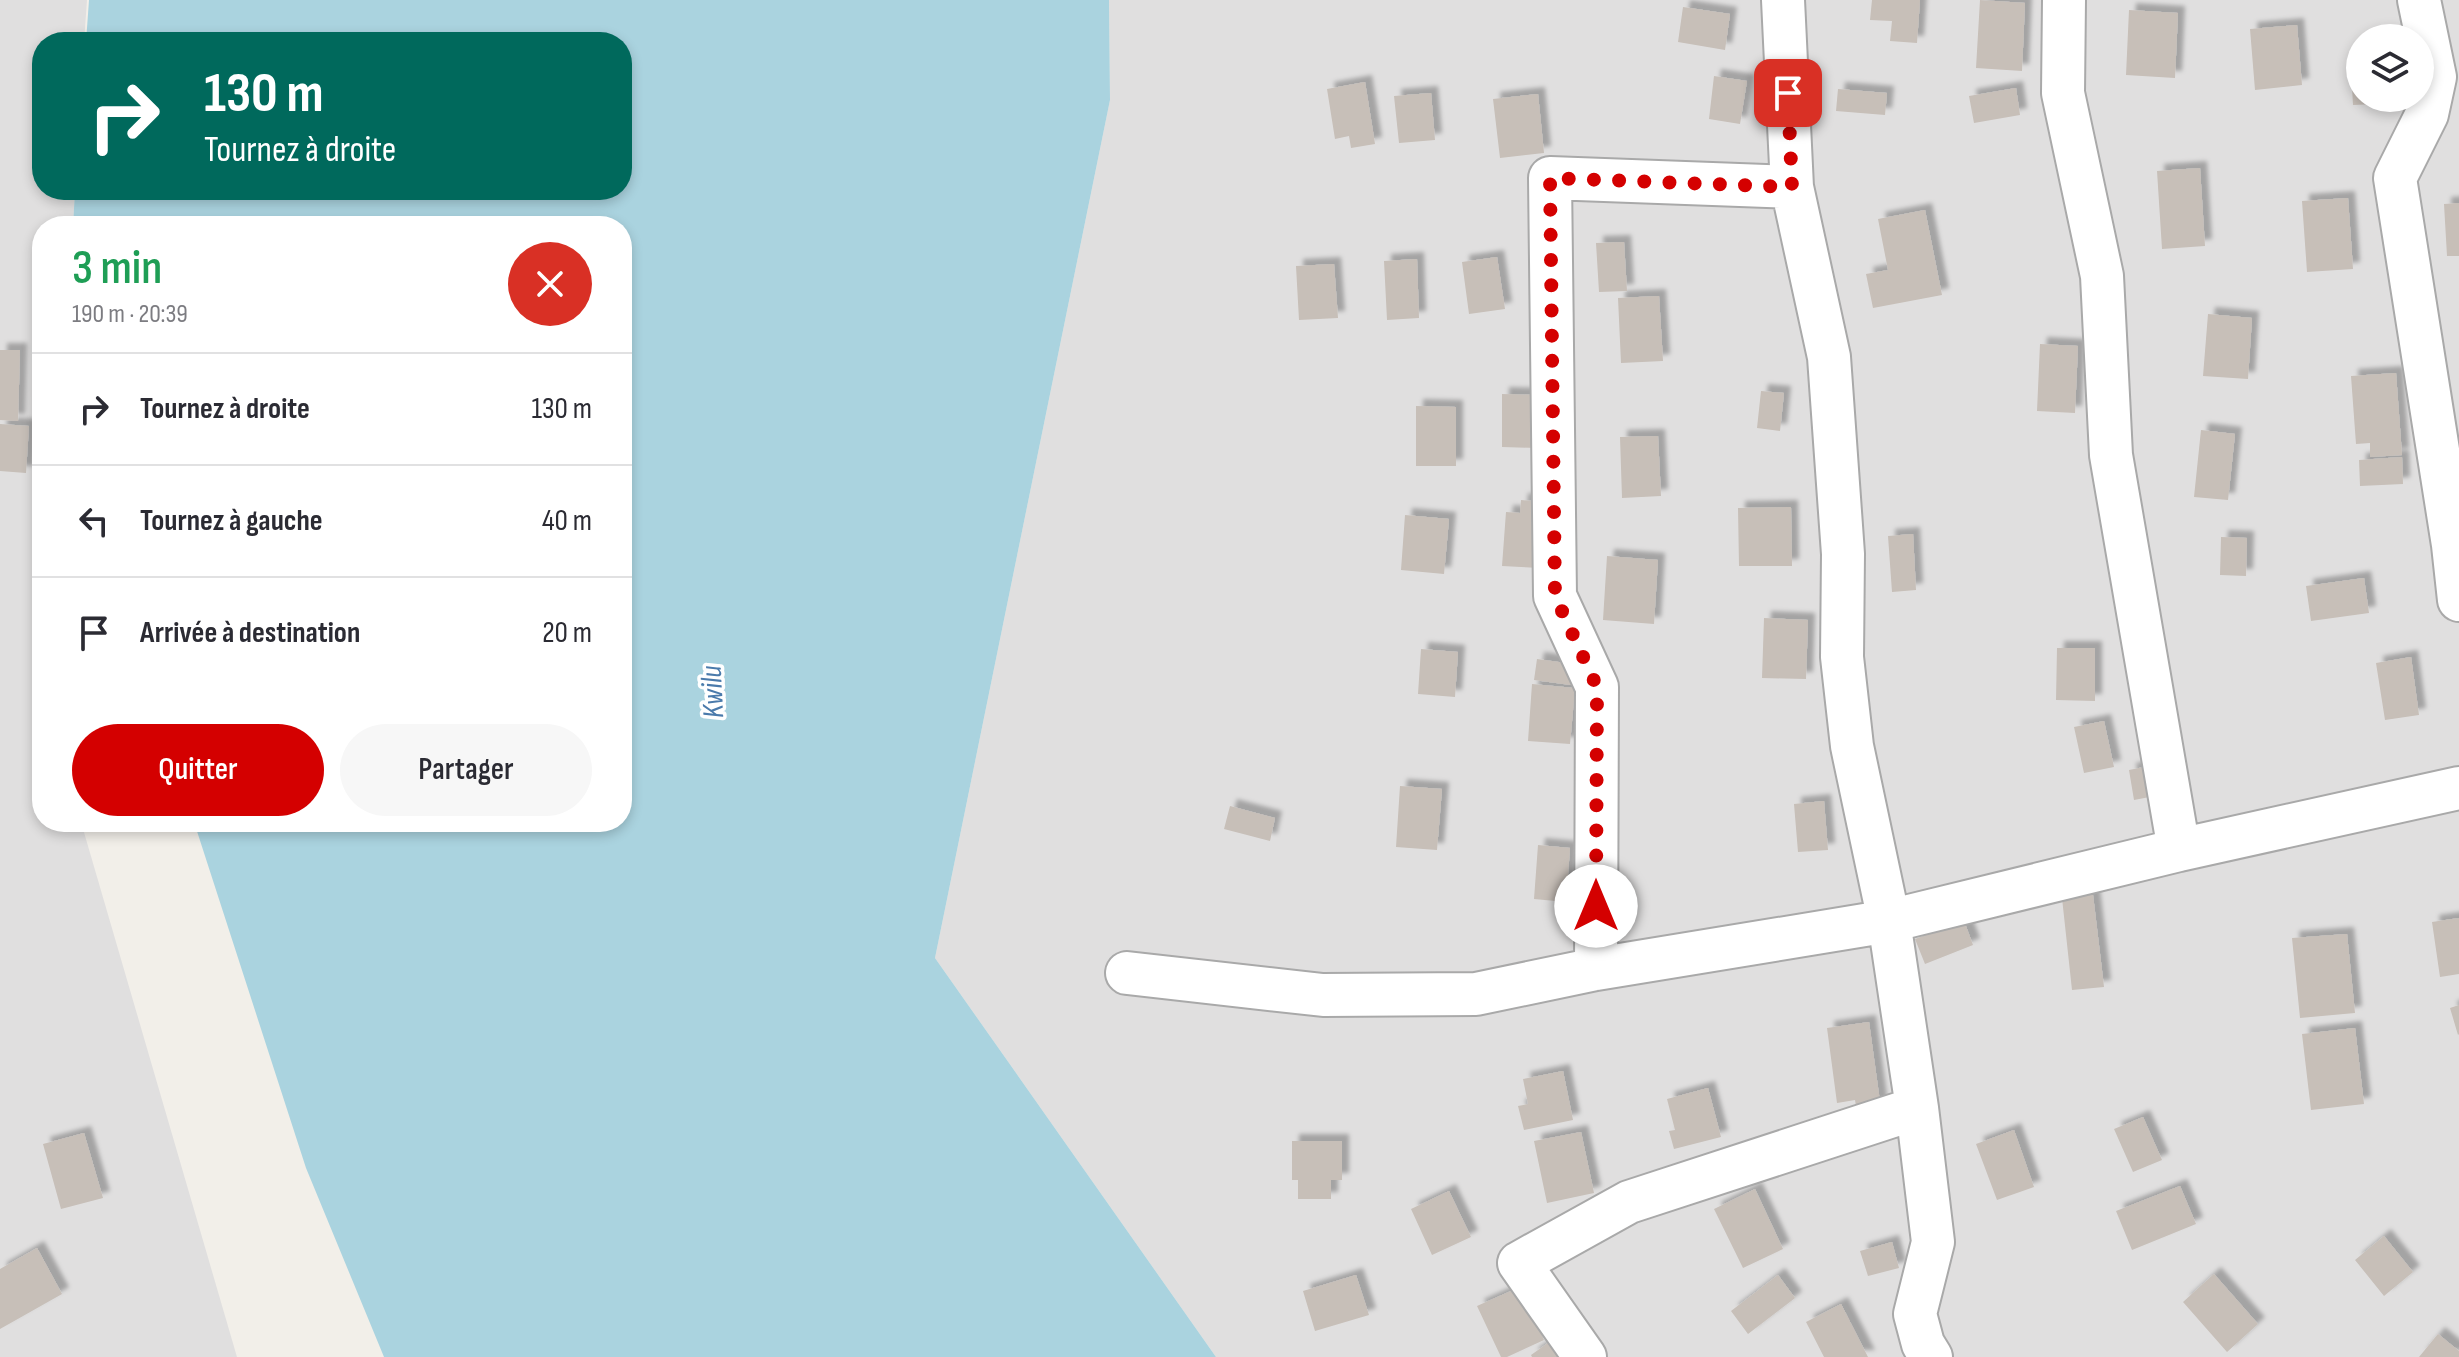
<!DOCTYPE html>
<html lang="fr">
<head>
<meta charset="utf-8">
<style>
	body { margin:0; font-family:"Sofia Sans Condensed",sans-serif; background:#f7f7f7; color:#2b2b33; height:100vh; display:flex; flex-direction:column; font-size:30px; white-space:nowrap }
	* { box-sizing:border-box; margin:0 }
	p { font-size:26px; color:#7c7c81 }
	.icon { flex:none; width:44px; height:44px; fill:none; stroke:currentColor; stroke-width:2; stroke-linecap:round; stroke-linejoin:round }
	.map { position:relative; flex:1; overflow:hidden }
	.side { position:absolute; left:32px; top:216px; width:600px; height:616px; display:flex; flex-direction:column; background:#fff; border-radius:32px; box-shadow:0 4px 12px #0003 }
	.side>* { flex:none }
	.guide { position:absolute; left:32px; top:32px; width:600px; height:168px; border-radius:32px; box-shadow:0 4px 12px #0003; background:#00695c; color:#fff; overflow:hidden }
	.fabs { position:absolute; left:2346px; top:24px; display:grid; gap:16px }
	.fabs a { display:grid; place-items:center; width:88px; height:88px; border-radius:50%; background:#fff; box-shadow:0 4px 12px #0003; font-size:40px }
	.pin { position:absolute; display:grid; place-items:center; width:68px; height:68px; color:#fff; margin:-34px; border-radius:16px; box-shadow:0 4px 12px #0006 }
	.me { position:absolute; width:88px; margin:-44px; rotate:0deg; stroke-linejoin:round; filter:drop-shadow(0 0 6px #0008) }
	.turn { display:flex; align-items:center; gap:28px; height:168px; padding:0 40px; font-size:36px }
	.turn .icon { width:104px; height:104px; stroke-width:2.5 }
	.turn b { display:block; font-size:56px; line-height:68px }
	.round { display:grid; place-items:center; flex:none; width:84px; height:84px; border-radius:42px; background:#f7f7f7 }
	.head { display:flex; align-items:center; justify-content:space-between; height:136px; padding:0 40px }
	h1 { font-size:48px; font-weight:600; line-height:60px; color:#1e9e55 }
	.action { display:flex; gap:16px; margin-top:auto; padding:16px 40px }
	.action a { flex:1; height:92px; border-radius:48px; background:#d40000; color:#fff; font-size:32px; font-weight:600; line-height:92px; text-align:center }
	.action a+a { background:#f7f7f7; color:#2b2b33 }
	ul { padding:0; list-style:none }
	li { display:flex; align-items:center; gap:24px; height:112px; padding:0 40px; border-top:2px solid #e1e1e2 }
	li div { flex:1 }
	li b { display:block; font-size:30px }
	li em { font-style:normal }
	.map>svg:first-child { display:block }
	.residential { fill:#e0dfdf; fill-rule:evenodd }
	.water { fill:#aad3df }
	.building { fill:#c7bfb8; filter:url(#shadow) }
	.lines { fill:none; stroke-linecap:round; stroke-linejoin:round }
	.minor-casing { stroke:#a9a9a9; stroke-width:46 }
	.minor { stroke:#fff; stroke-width:42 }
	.route { stroke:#d40000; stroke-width:14; stroke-dasharray:0 25.2 }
	.labels { text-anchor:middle; stroke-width:7; stroke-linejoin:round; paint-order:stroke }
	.water-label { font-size:30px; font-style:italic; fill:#4a7aab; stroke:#fff }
</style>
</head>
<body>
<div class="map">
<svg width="2459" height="1357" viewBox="0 0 2459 1357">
	<defs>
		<filter id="shadow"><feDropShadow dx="7" dy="-7" stdDeviation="2" flood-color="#0004"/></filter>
	</defs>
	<rect width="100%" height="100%" fill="#f2efe9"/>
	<!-- residential -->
	<path class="residential" d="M0,0H87L84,42H42V190H75L73,226H42V822H81L237,1357H0Z
		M1109,0H2459V1357H1216L935,958L1110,100ZM2360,38H2420V98H2360Z"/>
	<!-- water -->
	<path class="water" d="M89,0H1109L1110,100L935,958L1216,1357H384L306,1168L194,822H622V226H73L75,190H622V42H86Z"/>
	<!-- building -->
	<path class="building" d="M1872,0H1920L1917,43L1890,41L1892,21L1870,20Z
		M1980,0L2025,3L2022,71L1976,68Z
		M1683,7L1730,14L1725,50L1678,42Z
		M2129,10L2178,13L2175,78L2126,75Z
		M2297,25L2302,85L2255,90L2250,29Z
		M2350,52H2360V98H2401V103L2353,105Z
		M1714,76L1747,81L1740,124L1709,119Z
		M1365,82L1375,144L1351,148L1349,136L1335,139L1327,89Z
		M2016,88L2020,115L1974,123L1969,96Z
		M1838,89L1887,93L1885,115L1836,111Z
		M1431,93L1435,140L1399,143L1394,96Z
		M1538,94L1544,153L1500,158L1493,99Z
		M2200,168L2205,246L2162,249L2157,171Z
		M2348,198L2353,269L2307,272L2302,201Z
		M2459,203V256H2447L2444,204Z
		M1925,210L1942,295L1873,308L1866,274L1888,270L1878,219Z
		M1624,242L1627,291L1599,292L1596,243Z
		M1497,257L1505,309L1469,314L1462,262Z
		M1417,259L1419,318L1387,320L1384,261Z
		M1334,264L1338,318L1299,320L1296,266Z
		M1659,296L1663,361L1621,363L1618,298Z
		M2208,314L2252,318L2248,379L2203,376Z
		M2040,344L2078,346L2075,413L2037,411Z
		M0,350H20L18,421L0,420Z
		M2396,373L2402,455L2370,457V443L2356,444L2351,376Z
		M1761,391L1784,393L1780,431L1757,428Z
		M1502,394L1540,395L1539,448L1502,447Z
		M1416,406L1456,407V466H1416Z
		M0,424L29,426L26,473L0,471Z
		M2201,430L2235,434L2228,500L2194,497Z
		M1658,436L1661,496L1622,498L1620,437Z
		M2402,457L2403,484L2360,486L2359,460Z
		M1521,500L1545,502L1540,568L1502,566L1506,512L1520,513Z
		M1791,507L1792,566H1739L1738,508Z
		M1405,515L1449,519L1444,574L1401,570Z
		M1913,534L1916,590L1892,592L1888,536Z
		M2221,537L2247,538L2246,576L2220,575Z
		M1607,556L1658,560L1654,624L1603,620Z
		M2364,578L2369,613L2311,621L2306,586Z
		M1764,618L1808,620L1806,679L1762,678Z
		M2057,648H2095V701L2056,700Z
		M1421,649L1458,652L1455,697L1418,694Z
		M2411,657L2419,715L2385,720L2376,663Z
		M1537,659L1573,664L1571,685L1534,680Z
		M1532,684L1575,688L1570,744L1528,741Z
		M2104,721L2114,767L2084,773L2074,727Z
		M2154,765L2160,795L2134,800L2129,770Z
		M1400,786L1442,789L1437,850L1396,847Z
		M1824,801L1828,850L1798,852L1794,804Z
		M1230,806L1275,818L1270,841L1224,829Z
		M1538,845L1570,848L1566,902L1534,899Z
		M2093,895L2104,987L2072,990L2062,898Z
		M2459,918V974L2440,977L2432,922Z
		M1964,921L1973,945L1925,964L1915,939Z
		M2347,934L2355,1013L2300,1018L2292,938Z
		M2459,1005V1034L2458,1035L2450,1008Z
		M1869,1022L1881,1109L1857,1112L1855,1100L1837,1103L1827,1028Z
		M2355,1028L2364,1104L2311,1110L2302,1034Z
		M1563,1071L1573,1120L1524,1130L1518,1106L1528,1104L1523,1079Z
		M1708,1088L1721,1137L1674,1149L1669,1131L1675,1130L1667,1099Z
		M2143,1117L2162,1160L2133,1172L2114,1129Z
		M2014,1130L2034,1187L1997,1200L1976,1144Z
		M1581,1132L1594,1193L1547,1203L1534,1141Z
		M84,1133L103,1198L61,1209L43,1144Z
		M1292,1141H1342V1180H1331V1199H1298V1180H1292Z
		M2180,1186L2196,1224L2132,1250L2116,1211Z
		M1755,1189L1783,1249L1743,1268L1714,1209Z
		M1449,1191L1471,1237L1432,1255L1411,1209Z
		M2384,1236L2413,1272L2384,1296L2355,1260Z
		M1892,1242L1899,1268L1868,1276L1860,1251Z
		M37,1248L62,1294L0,1329V1269Z
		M2214,1274L2258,1324L2227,1352L2183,1302Z
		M1356,1275L1369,1315L1315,1331L1303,1291Z
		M1778,1275L1795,1298L1748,1334L1731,1311Z
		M1520,1287L1544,1340L1507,1357H1501L1477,1306Z
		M1841,1304L1868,1357H1824L1806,1322Z
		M2438,1334L2459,1351V1357H2419Z
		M1548,1343L1558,1357H1532L1531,1355Z"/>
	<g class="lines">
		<!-- minor casing -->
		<g class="minor-casing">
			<path id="minor" d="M1783,0L1792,187L1829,357L1843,554L1842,657L1852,746L1889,921L1917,1108L1933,1242L1915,1314L1923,1344L1931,1357
				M2064,0L2063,93L2102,276L2111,455L2179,850
				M2419,0L2435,77L2427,114L2395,178L2453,545L2459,600
				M1596,969L1597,687L1555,596L1550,178L1792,187
				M1127,973L1323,995L1476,994L1596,969L1889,921L2179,850L2459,788
				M1585,1357L1519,1263L1629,1202L1917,1108"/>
		</g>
		<!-- minor -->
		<use href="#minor" class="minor"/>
	</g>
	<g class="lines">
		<!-- route -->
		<path class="route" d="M1596,906L1597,687L1555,596L1550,178L1792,187L1788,93"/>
	</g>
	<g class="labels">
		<!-- water labels -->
		<g class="water-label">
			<text transform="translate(712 692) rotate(-93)" y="10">Kwilu</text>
		</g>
	</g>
</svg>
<div class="fabs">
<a><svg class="icon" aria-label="layers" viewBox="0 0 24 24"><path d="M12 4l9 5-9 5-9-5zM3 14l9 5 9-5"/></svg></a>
</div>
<div class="pin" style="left:1788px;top:93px;background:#d93025"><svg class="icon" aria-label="arrive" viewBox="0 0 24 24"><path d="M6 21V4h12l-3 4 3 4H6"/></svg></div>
<svg class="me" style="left:1596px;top:906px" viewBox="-20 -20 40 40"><circle r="19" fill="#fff"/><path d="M0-13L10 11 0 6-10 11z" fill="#d40000"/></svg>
<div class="guide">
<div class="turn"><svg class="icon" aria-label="right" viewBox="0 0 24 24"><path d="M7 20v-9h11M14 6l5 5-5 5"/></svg><div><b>130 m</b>Tournez à droite</div></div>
</div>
<section class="side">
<div class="head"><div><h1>3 min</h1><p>190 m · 20:39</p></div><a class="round" style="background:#d93025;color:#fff"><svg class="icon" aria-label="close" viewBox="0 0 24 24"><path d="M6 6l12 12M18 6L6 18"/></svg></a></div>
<ul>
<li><svg class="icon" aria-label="right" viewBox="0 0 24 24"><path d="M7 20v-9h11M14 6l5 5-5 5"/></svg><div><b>Tournez à droite</b></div><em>130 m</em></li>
<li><svg class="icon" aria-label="left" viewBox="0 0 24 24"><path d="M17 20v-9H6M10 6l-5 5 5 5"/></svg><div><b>Tournez à gauche</b></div><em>40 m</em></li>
<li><svg class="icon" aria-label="arrive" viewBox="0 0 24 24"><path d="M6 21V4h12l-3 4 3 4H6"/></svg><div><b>Arrivée à destination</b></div><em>20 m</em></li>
</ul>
<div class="action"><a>Quitter</a><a>Partager</a></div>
</section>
</div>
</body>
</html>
